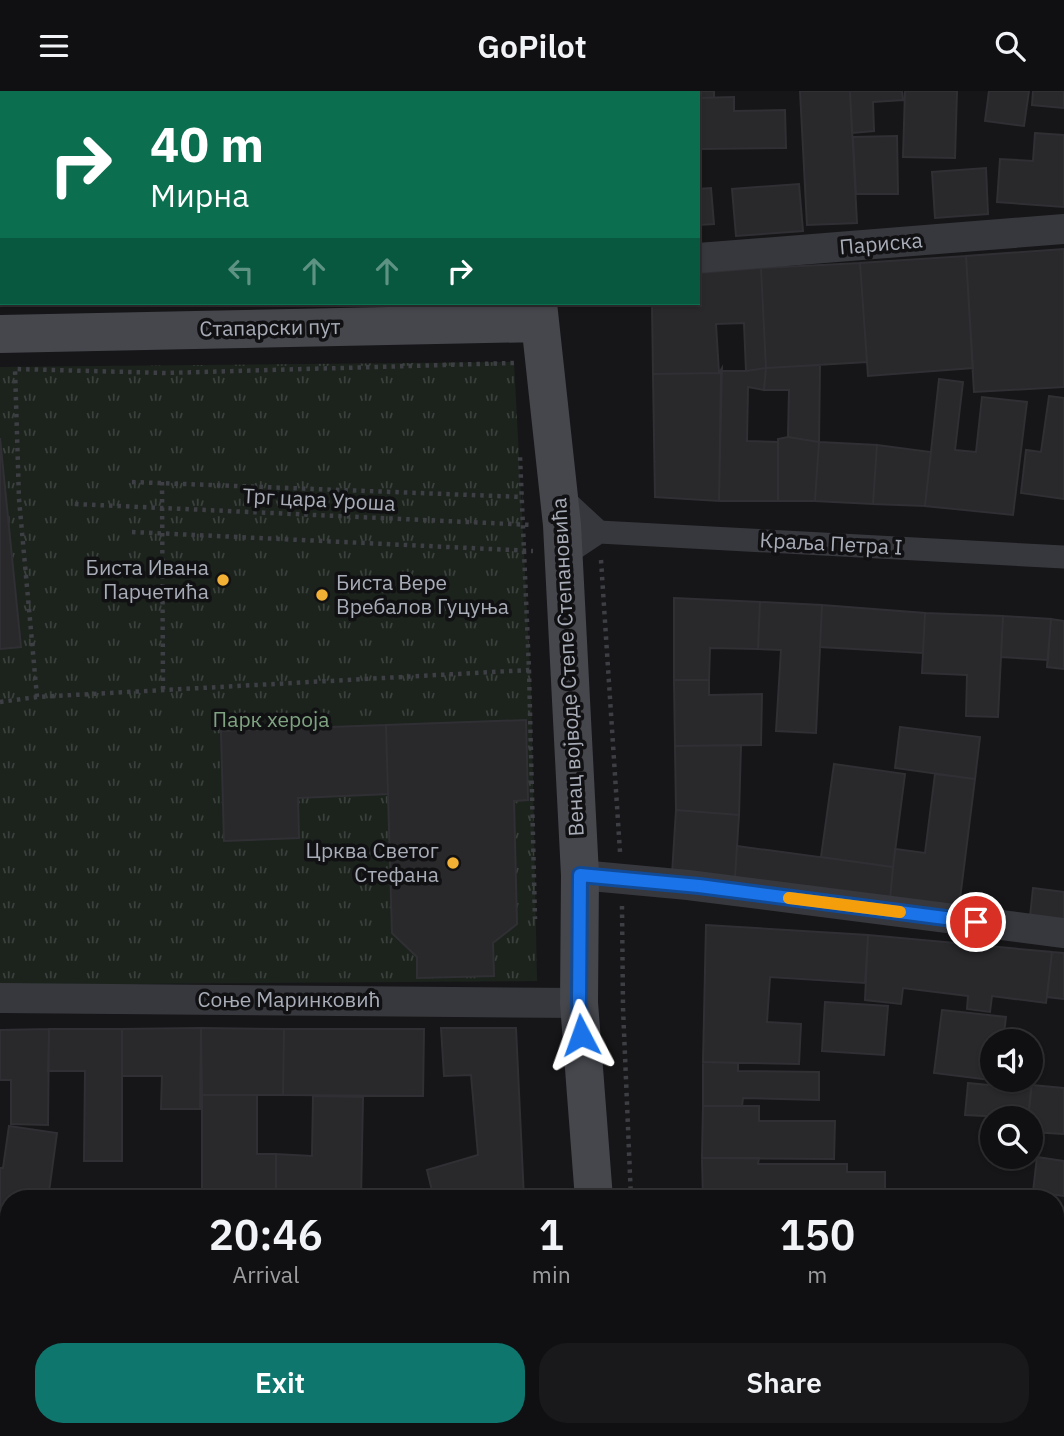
<!DOCTYPE html>
<html lang="en">
<head>
<meta charset="utf-8">
<style>
	body { margin:0; font-family:"IBM Plex Sans",sans-serif; background:#19191b; color:#f1f3f6; height:100vh; display:flex; flex-direction:column; font-size:26px; white-space:nowrap }
	* { box-sizing:border-box; margin:0 }
	p { font-size:23px; color:#9c9d9f }
	.icon { flex:none; width:38px; height:38px; fill:none; stroke:currentColor; stroke-width:2; stroke-linecap:round; stroke-linejoin:round }
	.map { position:relative; flex:1; overflow:hidden }
	.sheet { position:absolute; left:0px; top:1099px; width:1064px; height:247px; display:flex; flex-direction:column; background:#101012; border-radius:28px 28px 0 0; box-shadow:0 2px 5px #0004,0 0 0 2px #303032 }
	.sheet>* { flex:none }
	.top-card { position:absolute; left:0px; top:0px; width:700px; height:214px; box-shadow:0 2px 5px #0004,0 0 0 2px #303032; background:#0b6e4f; color:#fff; overflow:hidden }
	.buttons { position:absolute; left:980px; top:938px; display:grid; gap:14px }
	.buttons a { display:grid; place-items:center; width:63px; height:63px; border-radius:50%; background:#101012; box-shadow:0 2px 5px #0004,0 0 0 2px #303032; font-size:35px }
	.pin { position:absolute; display:grid; place-items:center; width:60px; height:60px; color:#fff; margin:-30px; border:4px solid #fff; border-radius:50%; box-shadow:0 2px 7px #0007 }
	.me { position:absolute; width:77px; margin:-38px; rotate:356deg; stroke-linejoin:round; filter:drop-shadow(0 0 5px #0008) }
	.turn { display:flex; align-items:center; gap:24px; height:147px; padding:0 35px; font-size:32px }
	.turn .icon { width:91px; height:91px; stroke-width:2.5 }
	.turn b { display:block; font-size:49px; line-height:60px }
	.lanes { display:flex; align-items:center; height:66px; padding:0 35px; background:#0003; justify-content:center; gap:35px; direction:ltr }
	.lanes .off { opacity:.35 }
	.eta { display:flex; justify-content:space-evenly; align-items:center; height:119px; text-align:center }
	.eta b { font-size:42px; font-weight:600; line-height:49px }
	.primary-button { display:flex; gap:14px; margin-top:auto; padding:14px 35px }
	.primary-button a { flex:1; height:80px; border-radius:28px; background:#0f766e; color:#fff; font-size:28px; font-weight:600; line-height:80px; text-align:center }
	.primary-button a+a { background:#19191b; color:#f1f3f6 }
	header { display:flex; justify-content:space-between; align-items:center; height:91px; padding:0 35px; background:#101012; font-size:32px; font-weight:600 }
	.map>svg:first-child { display:block }
	.park { fill:url(#park-tufts) }
	.building { fill:#29292c; stroke:#303034; stroke-width:2 }
	.lines { fill:none; stroke-linecap:round; stroke-linejoin:round }
	.path { stroke:#3d3f44; stroke-width:4.5; stroke-dasharray:3.5 5; stroke-linecap:butt }
	.pedestrian { stroke:#37383d; stroke-width:23 }
	.minor { stroke:#37383d; stroke-width:30 }
	.tertiary { stroke:#37383d; stroke-width:37 }
	.secondary { stroke:#45474d; stroke-width:38 }
	.route-casing { stroke:#114b97; stroke-width:18 }
	.route { stroke:#1a73e8; stroke-width:12 }
	.slow { stroke:#f59e0b; stroke-width:12 }
	.poi-dot { fill:#f2b134; stroke:#111113; stroke-width:2.5 }
	.labels { text-anchor:middle; stroke-width:7; stroke-linejoin:round; paint-order:stroke }
	.street-label { font-size:21px; fill:#a8adb8; stroke:#111113 }
	.poi-label { font-size:21px; fill:#a8adb8; stroke:#111113; text-anchor:end }
	.park-label { font-size:21px; fill:#7fa381; stroke:#111113 }
</style>
</head>
<body>
<header><svg class="icon" aria-label="menu" viewBox="0 0 24 24"><path d="M4 6h16M4 12h16M4 18h16"/></svg>GoPilot<svg class="icon" aria-label="search" viewBox="0 0 24 24"><circle cx="10" cy="10" r="6"/><path d="M15 15l6 6"/></svg></header>
<div class="map">
<svg width="1064" height="1345" viewBox="0 0 1064 1345">
	<defs>
		<pattern id="park-tufts" width="24" height="20" patternUnits="userSpaceOnUse" patternTransform="scale(1.75)"><rect width="24" height="20" fill="#1c231d"/><path d="M3 7l-1-3M5 7V3M7 7l1-3M15 17l-1-3M17 17v-4M19 17l1-3" fill="none" stroke="#3a403c"/></pattern>
	</defs>
	<rect width="100%" height="100%" fill="#161618"/>
	<!-- park -->
	<path class="park" d="M514,271L531,598L537,890L0,894V558L21,556L0,347V276Z"/>
	<!-- building -->
	<path class="building" d="M174,0H212L174,2Z
		M261,0H293V2H261Z
		M296,0H406L407,2H296Z
		M406,0H468L469,2H407Z
		M628,0H714V7H698V2Z
		M800,0H850L857,132L807,134Z
		M850,0H902L903,9L873,11L874,40L852,42Z
		M905,0H957L955,67L903,66Z
		M989,0H1029L1024,35L985,30Z
		M1033,0H1064V17L1032,14Z
		M734,6V20L785,19L786,57L698,58V7Z
		M1035,42L1064,44V116L997,111L1000,68L1033,70Z
		M897,45L898,103H856L853,46Z
		M986,77L988,123L935,127L932,81Z
		M799,93L803,140L736,145L732,98Z
		M711,97L714,133L698,134V98Z
		M0,138H2V194H0Z
		M1064,158V296L974,301L966,165Z
		M966,165L973,277L868,285L860,172Z
		M860,172L867,271L766,277L761,177Z
		M761,177L766,277L746,280L744,232L716,233L719,282L653,283L652,212H698V182Z
		M820,274L819,351L788,346L789,299H764L766,277Z
		M722,277L719,410L655,406L653,283L719,282Z
		M766,277L764,299L748,296L747,350L778,351V410H719L721,280H746Z
		M939,288L963,291L955,359L976,361L982,306L1027,311L1013,424L925,415Z
		M1049,305L1064,307V408L1021,402L1026,359L1041,361Z
		M788,346L819,351L815,410H778V348Z
		M0,347L21,556L0,558Z
		M819,351L877,354L873,413L815,410Z
		M877,354L931,361L925,415L873,413Z
		M674,507L760,511L758,558L710,557L709,589H674Z
		M760,511L822,514L816,642L776,640L781,559L758,558Z
		M822,514L925,522L923,562L820,556Z
		M925,522L1003,525L998,626L966,625L967,584L922,582Z
		M1003,525L1051,528L1048,569L1001,566Z
		M1051,528L1064,530V578L1047,576Z
		M674,589H709V604L762,603L761,654L675,655Z
		M526,629L528,709L514,710L517,833L493,852L494,885L417,887V866L392,842L386,634Z
		M386,634L388,703L298,707L299,747L224,750L221,640Z
		M900,636L980,646L975,688L895,677Z
		M741,654L739,724L676,719L675,655Z
		M834,673L905,683L893,776L821,766Z
		M935,683L975,688L959,816L890,808L895,758L925,762Z
		M676,719L739,724L735,787L672,783Z
		M737,755L893,776L890,808L735,787Z
		M1033,797L1064,801V838L1029,835Z
		M706,834L868,844L865,892L770,886L767,931L801,933L799,973L703,971Z
		M868,844L1052,861L1046,912L992,905L990,921L967,918L968,905L903,897L901,913L865,909Z
		M1052,861L1064,862V908L1047,906Z
		M825,911L888,915L884,964L822,960Z
		M942,919L1006,926L1003,950H992V989L999,990L934,982Z
		M201,937L284,938L283,1004H202Z
		M201,937L200,1018H161L162,985H122V938Z
		M441,937H516L524,1108H434L427,1079L478,1064L471,984L444,985Z
		M49,938H122V1070H84L85,980H48Z
		M49,938L48,1034L11,1033V989H0V939Z
		M284,938H424L423,1005L283,1004Z
		M703,971L738,972V980L819,981V1009L743,1007L742,1015H703Z
		M968,992L1031,998L1028,1027L965,1024Z
		M1032,994L1064,997V1043L1031,1041V1027H1028Z
		M202,1004H257V1063H276V1108H202Z
		M313,1005L363,1006L361,1108H276V1063L312,1065Z
		M703,1015H759V1030H835L834,1068L702,1067Z
		M9,1035L57,1042L48,1108H9V1122L0,1121V1077H3Z
		M1037,1066L1064,1070V1105L1033,1101Z
		M702,1067H759L758,1073H847V1081H885V1108H703Z
		M964,1100L991,1108H964Z
		M0,1158L9,1159V1234L0,1233Z
		M1055,1282L1064,1283V1327L1055,1326Z
		M0,1323L9,1325V1337H20L19,1345H0Z
		M1055,1326L1064,1327V1345H1040L1041,1337H1055Z
		M40,1337H86L85,1345H52V1342L40,1339Z
		M102,1337H182L181,1345H101Z
		M184,1337H228L226,1345H183Z
		M237,1337H245L279,1343V1345H236Z"/>
	<g class="lines">
		<!-- path -->
		<path class="path" d="M570,0V2
			M132,391L523,406
			M162,391L163,599
			M75,413L533,434
			M132,441L533,460
			M601,469L620,761
			M529,579L535,828
			M37,606L19,408L15,278L166,282L514,272
			M0,611L37,606L529,579L520,365
			M622,815L623,917L631,1108
			M637,1345V1337"/>
		<!-- pedestrian -->
		<path class="pedestrian" d="M559,404L599,441
			M563,465L599,441L1064,466"/>
		<!-- minor -->
		<path class="minor" d="M698,167L1064,138
			M580,784L688,794L1064,842
			M0,907L579,912"/>
		<!-- tertiary -->
		<path class="tertiary" d="M0,1278L9,1279
			M363,1337L411,1345"/>
		<!-- secondary -->
		<path class="secondary" d="M520,0L521,2
			M538,212L562,434L580,784L579,912L594,1108
			M0,243L540,232
			M584,1345L596,1337"/>
	</g>
	<g class="lines">
		<!-- route casing -->
		<g class="route-casing">
			<path id="route" d="M581,944L579,912L580,784L699,795L976,831"/>
		</g>
		<!-- route -->
		<use href="#route" class="route"/>
		<!-- slow -->
		<path class="slow" d="M789,807L900,821"/>
	</g>
	<!-- markers -->
	<g class="poi-dot">
		<circle cx="223" cy="489" r="7"/>
		<circle cx="322" cy="504" r="7"/>
		<circle cx="453" cy="772" r="7"/>
	</g>
	<g class="labels">
		<!-- street labels -->
		<g class="street-label">
			<text transform="translate(881 153) rotate(-5)" y="7">Париска</text>
			<text transform="translate(270 237) rotate(-1)" y="7">Стапарски пут</text>
			<text transform="translate(319 409) rotate(3)" y="7">Трг цара Уроша</text>
			<text transform="translate(831 453) rotate(3)" y="7">Краља Петра I</text>
			<text transform="translate(568 576) rotate(-93)" y="7">Венац војводе Степе Степановића</text>
			<text x="289" y="916">Соње Маринковић</text>
		</g>
		<!-- poi labels -->
		<g class="poi-label">
			<text x="209" y="484">Биста Ивана<tspan x="209" dy="24">Парчетића</tspan></text>
			<text x="336" y="499" text-anchor="start">Биста Вере<tspan x="336" dy="24">Вребалов Гуцуња</tspan></text>
			<text x="439" y="767">Црква Светог<tspan x="439" dy="24">Стефана</tspan></text>
		</g>
		<!-- park labels -->
		<g class="park-label">
			<text x="271" y="636">Парк хероја</text>
		</g>
	</g>
</svg>
<div class="buttons">
<a><svg class="icon" aria-label="sound" viewBox="0 0 24 24"><path d="M4 9h4l5-4v14l-5-4H4zM17 9q2 3 0 6"/></svg></a>
<a><svg class="icon" aria-label="search" viewBox="0 0 24 24"><circle cx="10" cy="10" r="6"/><path d="M15 15l6 6"/></svg></a>
</div>
<div class="pin" style="left:976px;top:831px;background:#d93025"><svg class="icon" aria-label="arrive" viewBox="0 0 24 24"><path d="M6 21V4h12l-3 4 3 4H6"/></svg></div>
<svg class="me" style="left:581px;top:944px" viewBox="-20 -20 40 40"><path d="M0-17L14 15 0 8-14 15z" fill="#1a73e8" stroke="#fff" stroke-width="4"/></svg>
<div class="top-card">
<div class="turn"><svg class="icon" aria-label="right" viewBox="0 0 24 24"><path d="M7 20v-9h11M14 6l5 5-5 5"/></svg><div><b>40 m</b>Мирна</div></div>
<div class="lanes"><svg class="icon off" aria-label="left" viewBox="0 0 24 24"><path d="M17 20v-9H6M10 6l-5 5 5 5"/></svg><svg class="icon off" aria-label="ahead" viewBox="0 0 24 24"><path d="M12 20V5M6 11l6-6 6 6"/></svg><svg class="icon off" aria-label="ahead" viewBox="0 0 24 24"><path d="M12 20V5M6 11l6-6 6 6"/></svg><svg class="icon" aria-label="right" viewBox="0 0 24 24"><path d="M7 20v-9h11M14 6l5 5-5 5"/></svg></div>
</div>
<section class="sheet">
<div class="eta">
<div><b>20:46</b><p>Arrival</p></div>
<div><b>1</b><p>min</p></div>
<div><b>150</b><p>m</p></div>
</div>
<div class="primary-button"><a>Exit</a><a>Share</a></div>
</section>
</div>
</body>
</html>
